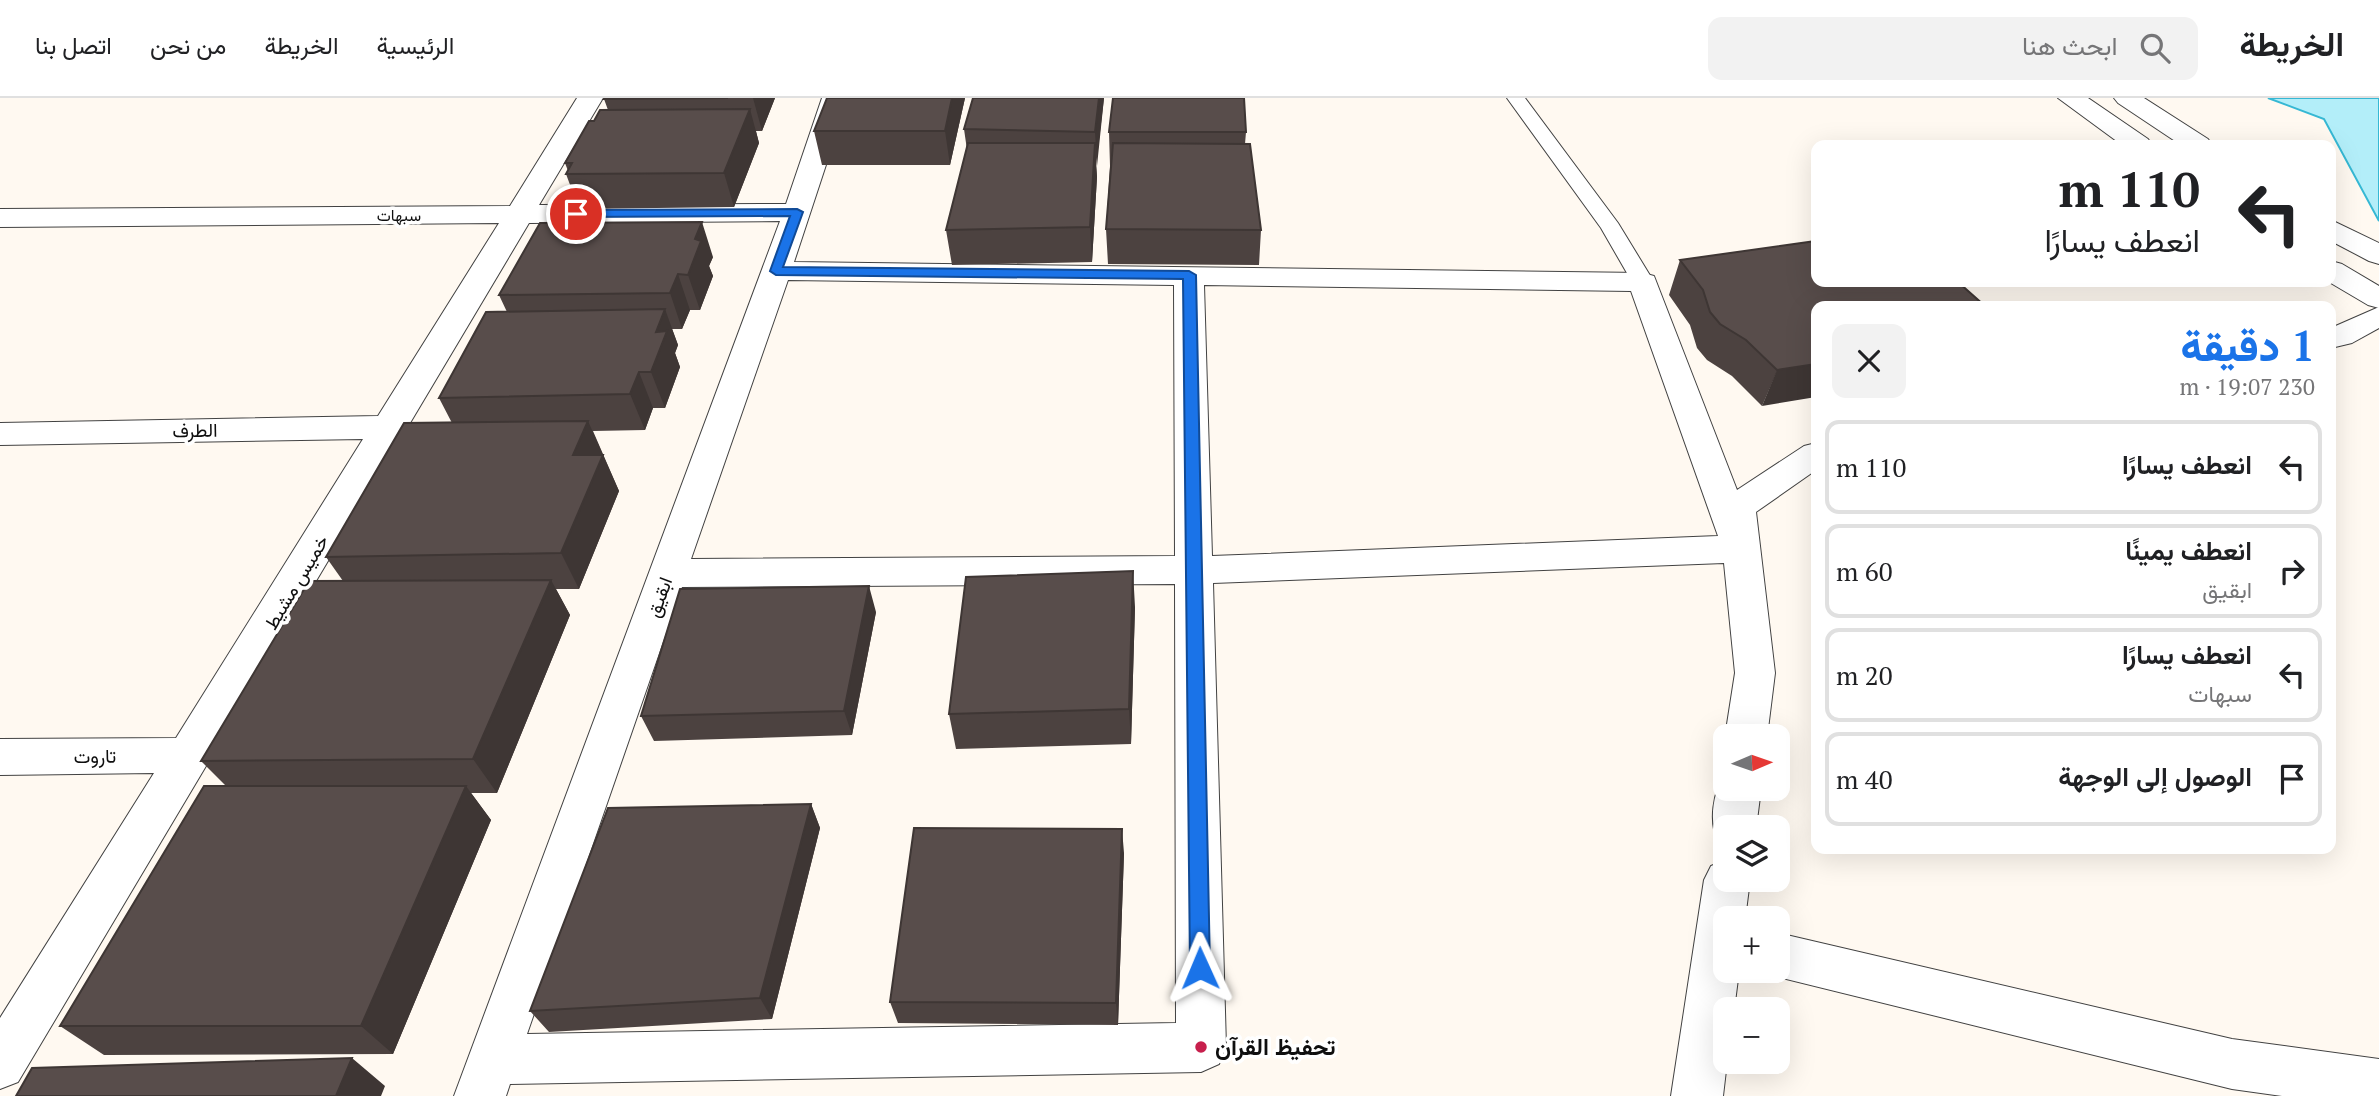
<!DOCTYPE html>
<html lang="ar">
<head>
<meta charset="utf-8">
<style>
	body { margin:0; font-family:"PT Serif",Vazirmatn,serif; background:#f2f2f2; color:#202124; direction:rtl; height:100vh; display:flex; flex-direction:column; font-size:26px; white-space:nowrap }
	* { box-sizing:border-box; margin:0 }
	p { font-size:23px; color:#757577 }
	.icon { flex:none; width:38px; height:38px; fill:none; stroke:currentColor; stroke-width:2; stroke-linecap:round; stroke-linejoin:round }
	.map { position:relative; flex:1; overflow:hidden; direction:ltr }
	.details { position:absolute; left:1811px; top:203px; width:525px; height:553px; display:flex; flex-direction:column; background:#fff; border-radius:14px; box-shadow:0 7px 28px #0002; direction:rtl }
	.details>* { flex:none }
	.banner { position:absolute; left:1811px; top:42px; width:525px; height:147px; border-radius:14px; box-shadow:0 7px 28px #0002; direction:rtl; background:#fff; color:#202124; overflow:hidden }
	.needle { width:46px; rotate:88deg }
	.tools { position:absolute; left:1713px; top:626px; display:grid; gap:14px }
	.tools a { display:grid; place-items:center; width:77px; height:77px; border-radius:14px; background:#fff; box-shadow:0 7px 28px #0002; font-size:35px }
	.pin { position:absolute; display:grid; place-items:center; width:60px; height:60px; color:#fff; margin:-30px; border:4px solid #fff; border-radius:50%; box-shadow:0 2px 7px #0007 }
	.me { position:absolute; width:77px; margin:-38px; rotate:359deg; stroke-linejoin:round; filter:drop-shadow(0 0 5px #0008) }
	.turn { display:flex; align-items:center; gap:24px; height:147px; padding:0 21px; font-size:32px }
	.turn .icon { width:91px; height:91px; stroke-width:2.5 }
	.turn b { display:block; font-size:49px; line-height:60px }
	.round { display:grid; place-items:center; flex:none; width:74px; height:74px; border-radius:14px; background:#f2f2f2 }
	.summary { display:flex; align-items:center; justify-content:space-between; height:119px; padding:0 21px }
	h1 { font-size:42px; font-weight:800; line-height:52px; color:#1a73e8 }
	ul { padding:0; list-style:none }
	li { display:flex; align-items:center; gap:21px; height:94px; margin:0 14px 10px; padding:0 7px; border:4px solid #e0e0e0; border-radius:14px }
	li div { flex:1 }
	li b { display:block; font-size:26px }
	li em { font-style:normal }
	header { display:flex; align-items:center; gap:42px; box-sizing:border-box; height:98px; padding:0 35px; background:#fff; border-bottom:2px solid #e0e0e0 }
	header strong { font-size:33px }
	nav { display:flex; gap:38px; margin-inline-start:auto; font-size:24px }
	.search { width:490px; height:63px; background:#f2f2f2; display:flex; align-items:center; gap:18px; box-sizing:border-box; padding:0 24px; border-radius:14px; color:#757577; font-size:26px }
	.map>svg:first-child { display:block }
	.water { fill:#b3eef9; stroke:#36b8d4; stroke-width:2 }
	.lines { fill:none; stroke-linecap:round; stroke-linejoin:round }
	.service-casing { stroke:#424242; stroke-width:2 }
	.minor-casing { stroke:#424242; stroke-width:2 }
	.tertiary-casing { stroke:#424242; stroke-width:2 }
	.service { fill:#fff; fill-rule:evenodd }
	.minor { fill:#fff; fill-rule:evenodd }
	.tertiary { fill:#fff; fill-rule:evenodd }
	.wall { fill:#4c4240 }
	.shaded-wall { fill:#3e3634 }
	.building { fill:#584d4b; stroke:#3e3634; stroke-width:2 }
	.route { fill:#1a73e8; stroke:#114b97; stroke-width:2 }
	.poi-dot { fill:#c71f4c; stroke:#fff; stroke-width:2.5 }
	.labels { text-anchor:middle; stroke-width:7; stroke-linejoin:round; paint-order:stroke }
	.far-street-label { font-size:16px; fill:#0f0f0f; stroke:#fff }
	.street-label { font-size:19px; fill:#0f0f0f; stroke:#fff }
	.near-poi-label { font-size:23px; font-weight:bold; fill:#0f0f0f; stroke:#fff; text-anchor:start }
</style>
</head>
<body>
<header>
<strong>الخريطة</strong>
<div class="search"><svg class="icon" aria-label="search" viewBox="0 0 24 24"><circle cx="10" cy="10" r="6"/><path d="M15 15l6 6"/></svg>ابحث هنا</div>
<nav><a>الرئيسية</a><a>الخريطة</a><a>من نحن</a><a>اتصل بنا</a></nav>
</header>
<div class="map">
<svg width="2379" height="998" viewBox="0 0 2379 998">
	<rect width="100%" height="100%" fill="#fff9f1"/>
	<!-- water -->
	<path class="water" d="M2268,0H2379V123L2324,21Z"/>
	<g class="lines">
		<!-- service casing -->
		<g class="service-casing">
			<path id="service" d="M1507,0H1525L1618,125L1654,184L1651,189H1635L1601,130Z"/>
		</g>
		<!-- minor casing -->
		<g class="minor-casing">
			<path id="minor" d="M577,0H603L539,107L786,106L822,0H848L794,164L1643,175L1654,178L1737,392L1804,348L1816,345V372L1756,414L1775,575L1767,639H1725L1735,575L1724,465L1213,485L1226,949L1219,966L1201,974L510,986L506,998H454L780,123L529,125L18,984L0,991V920L154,675L0,677V641L176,640L363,341L0,347V325L378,318L499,125L0,129V111L510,108ZM788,182L1174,187L1175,458L691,461ZM1204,187L1631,193L1718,438L1212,458ZM1175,486L1176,925L527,936L682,489Z
				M2379,209V230L2352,245L2331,250V230Z
				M1726,677V691H1761L1756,730H1726V746L1718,744C1709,725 1712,693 1726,677Z
				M1726,762V782H1750L1745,821H1726V873H1739L1734,912H1726L1727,964L1723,998H1671L1704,782L1711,768Z
				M1778,835L2232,941L2379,961V998H2282L2232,991L1778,879L1762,873H1778Z"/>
		</g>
		<!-- tertiary casing -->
		<g class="tertiary-casing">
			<path id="tertiary" d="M2058,0H2088L2148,41L2152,47H2122Z
				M2114,0H2144L2208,41L2212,47H2181L2118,5Z
				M2331,122L2379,145V166L2369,163L2331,143Z
				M2331,163L2342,166L2379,188V210L2368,207L2329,184Z"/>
		</g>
		<!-- service -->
		<use href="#service" class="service"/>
		<!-- minor -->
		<use href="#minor" class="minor"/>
		<!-- tertiary -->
		<use href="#tertiary" class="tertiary"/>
	</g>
	<!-- wall -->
	<path class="wall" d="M605,0H775L762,33H756L759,45L734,109L579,111L566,76L568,73L565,65L594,23L608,12L604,1Z
		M965,0L950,67H822L814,33Z
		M973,0H1104L1096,68L1097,79L1092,164L952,167L946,132L967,52L964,31Z
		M1109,34H1246L1245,46L1261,132L1259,167L1108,166L1106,131L1110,68Z
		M713,159L709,168L713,178L700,212H690L682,231H672L678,247L675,255L680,269L665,310H653L645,332L593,333L619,393L579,491H556L570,517L497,695H471L491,722L393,956L104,957L60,928L226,688L201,663L343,483L326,459L452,325L439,300L507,214L499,197Z
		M1680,162L1816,184L1762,308L1732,278L1707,262L1697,250L1690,227L1669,197Z
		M1135,509L1131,646L956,651L949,616Z
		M876,514L852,637L654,643L641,618Z
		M811,706L820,730L772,921L549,934L530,913Z
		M1124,755L1118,927L898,925L890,904Z"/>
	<!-- shaded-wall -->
	<path class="shaded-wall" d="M753,0H775L762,33Z
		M952,0H965L950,67L945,33Z
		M1099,0H1104L1097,68L1095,34Z
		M750,11L759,45L734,109L724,75Z
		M1095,45L1097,79L1092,164L1090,129Z
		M702,124L713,159L709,168L713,178L700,212L688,177L695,141Z
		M678,176L690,212L682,231L670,195Z
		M665,211L678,247L675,255L680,269L665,310L651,274L656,234Z
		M1816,266V299L1762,308L1777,272Z
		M639,274L653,310L645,332L630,296Z
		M588,323L619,393L579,491L561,455L573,357Z
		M1133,473L1135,509L1131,646L1129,611Z
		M551,482L570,517L497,695L473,661Z
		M869,488L876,514L852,637L844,613Z
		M466,688L491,722L393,956L361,928Z
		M811,706L820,730L772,921L760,900Z
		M1122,731L1124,755L1118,927L1116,905Z
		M352,960L385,988L381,998H336Z"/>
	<!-- building -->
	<path class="building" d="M605,0H728L604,1Z
		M827,0H952L945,33H814Z
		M973,0H1099L1095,34L964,31Z
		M1113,0H1244L1246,34H1109Z
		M750,11L724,75L566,76L572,65H565L589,23H594L600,12Z
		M968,45H1095L1090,129L946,132Z
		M1113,45L1250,46L1261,132L1106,131Z
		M702,124L695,141L701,143L688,177L678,176L670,195L499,197L540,125Z
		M1816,143V184H1958L1985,208H1816V266L1777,272L1746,242L1720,226L1710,214L1703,192L1680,162Z
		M665,211L656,234L667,233L651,274H639L630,296L439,300L486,214Z
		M588,323L573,357H603L561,455L326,459L404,325Z
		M1133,473L1129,611L949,616L966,479Z
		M551,482L473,661L201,663L309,483Z
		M869,488L844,613L641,618L680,491Z
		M204,688H466L361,928H60Z
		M811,706L760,900L530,913L608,710Z
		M914,730L1122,731L1116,905L890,904Z
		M352,960L336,998H16L32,970Z"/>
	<!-- route -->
	<path class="route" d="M797,111L803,114L783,169L1189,173L1196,177L1210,870L1207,876L1200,879L1193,876L1190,870L1183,181L776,177L770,173L790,118L576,119L571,116L576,112Z"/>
	<!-- markers -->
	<circle class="poi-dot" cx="1201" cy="949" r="7"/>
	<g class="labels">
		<!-- far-street labels -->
		<g class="far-street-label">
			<text x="399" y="123">سبهات</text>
		</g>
		<!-- street labels -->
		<g class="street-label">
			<text transform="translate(195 332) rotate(-1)" y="7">الطرف</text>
			<text transform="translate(296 484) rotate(-59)" y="7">خميس مشيط</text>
			<text transform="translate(659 499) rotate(-70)" y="7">ابقيق</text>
			<text transform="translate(95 658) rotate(-1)" y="7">تاروت</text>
		</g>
		<!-- near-poi labels -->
		<g class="near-poi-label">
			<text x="1215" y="957">تحفيظ القرآن</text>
		</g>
	</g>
</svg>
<div class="tools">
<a><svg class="needle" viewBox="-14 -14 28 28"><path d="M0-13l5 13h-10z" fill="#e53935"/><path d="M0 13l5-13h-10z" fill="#757577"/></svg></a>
<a><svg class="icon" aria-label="layers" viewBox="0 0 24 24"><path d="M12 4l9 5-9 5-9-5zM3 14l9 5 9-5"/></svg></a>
<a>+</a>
<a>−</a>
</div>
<div class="pin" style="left:576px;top:116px;background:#d93025"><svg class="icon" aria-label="arrive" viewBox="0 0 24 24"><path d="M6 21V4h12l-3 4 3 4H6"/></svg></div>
<svg class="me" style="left:1200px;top:870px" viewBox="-20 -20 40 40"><path d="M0-17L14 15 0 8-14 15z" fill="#1a73e8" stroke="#fff" stroke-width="4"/></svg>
<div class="banner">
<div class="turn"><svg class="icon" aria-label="left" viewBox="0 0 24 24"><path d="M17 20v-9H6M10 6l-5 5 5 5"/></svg><div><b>110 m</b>انعطف يسارًا</div></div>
</div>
<section class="details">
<div class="summary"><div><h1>1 دقيقة</h1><p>230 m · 19:07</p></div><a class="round"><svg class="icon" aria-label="close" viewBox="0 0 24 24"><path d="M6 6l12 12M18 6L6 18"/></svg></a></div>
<ul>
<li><svg class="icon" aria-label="left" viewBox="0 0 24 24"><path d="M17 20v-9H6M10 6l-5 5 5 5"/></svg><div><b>انعطف يسارًا</b></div><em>110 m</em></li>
<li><svg class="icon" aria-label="right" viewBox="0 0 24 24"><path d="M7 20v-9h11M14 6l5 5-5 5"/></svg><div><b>انعطف يمينًا</b><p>ابقيق</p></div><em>60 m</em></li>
<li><svg class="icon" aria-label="left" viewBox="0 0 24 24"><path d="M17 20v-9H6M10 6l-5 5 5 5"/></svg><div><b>انعطف يسارًا</b><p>سبهات</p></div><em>20 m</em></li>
<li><svg class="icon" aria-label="arrive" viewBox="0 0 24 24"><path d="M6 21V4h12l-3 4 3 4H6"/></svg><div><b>الوصول إلى الوجهة</b></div><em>40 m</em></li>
</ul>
</section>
</div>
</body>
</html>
